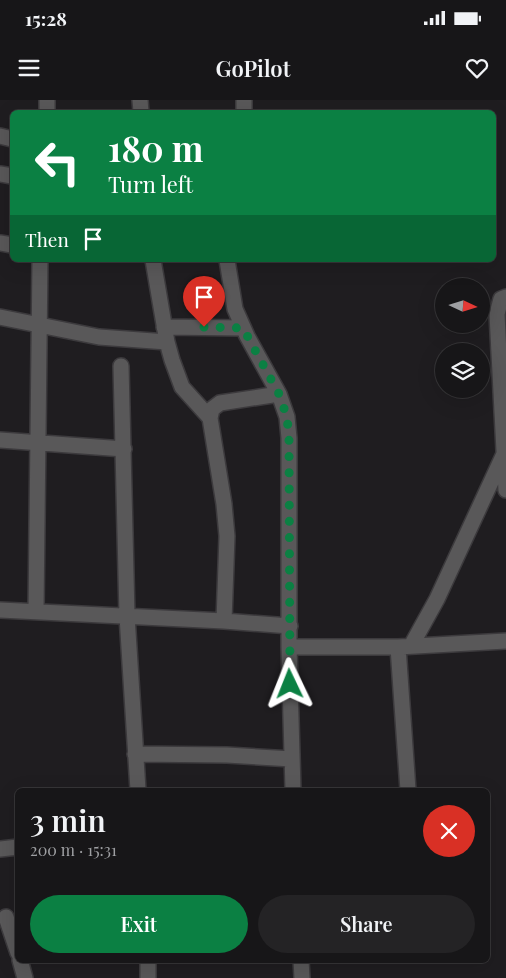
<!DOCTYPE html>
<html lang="en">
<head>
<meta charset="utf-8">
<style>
	body { margin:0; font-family:"Playfair Display",serif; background:#242325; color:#f1f3f6; height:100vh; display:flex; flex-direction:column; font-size:19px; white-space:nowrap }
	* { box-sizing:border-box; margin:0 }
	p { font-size:16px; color:#9e9fa2 }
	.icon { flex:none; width:28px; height:28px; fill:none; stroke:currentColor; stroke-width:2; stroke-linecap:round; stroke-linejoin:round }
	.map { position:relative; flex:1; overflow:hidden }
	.drawer { position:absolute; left:15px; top:688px; width:475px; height:175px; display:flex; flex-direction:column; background:#171618; border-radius:8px; box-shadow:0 5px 20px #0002,0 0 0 1px #363537 }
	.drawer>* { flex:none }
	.hud { position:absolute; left:10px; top:10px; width:486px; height:152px; border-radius:8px; box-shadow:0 5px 20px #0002,0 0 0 1px #363537; background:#0b8043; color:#fff; overflow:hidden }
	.needle { width:32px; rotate:94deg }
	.tools { position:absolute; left:435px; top:178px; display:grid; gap:10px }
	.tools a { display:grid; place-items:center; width:55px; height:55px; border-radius:50%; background:#171618; box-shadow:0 5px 20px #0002,0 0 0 1px #363537; font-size:25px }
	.pin { position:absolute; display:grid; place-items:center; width:42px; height:42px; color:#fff; margin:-51px -21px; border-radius:50% 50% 50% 0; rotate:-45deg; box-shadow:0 0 5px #0007 }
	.pin .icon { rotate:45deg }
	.me { position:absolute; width:55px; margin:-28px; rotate:358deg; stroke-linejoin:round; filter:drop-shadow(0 0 4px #0008) }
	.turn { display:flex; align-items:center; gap:18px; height:105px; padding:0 15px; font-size:22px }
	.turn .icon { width:65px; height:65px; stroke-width:2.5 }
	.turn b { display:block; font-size:35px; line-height:42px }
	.then { display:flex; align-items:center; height:48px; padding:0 15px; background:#0003; gap:10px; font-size:19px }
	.round { display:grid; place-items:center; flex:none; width:52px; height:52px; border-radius:26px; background:#242325 }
	.headline { display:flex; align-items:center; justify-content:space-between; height:85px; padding:0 15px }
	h1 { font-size:30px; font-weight:600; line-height:38px }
	.button { display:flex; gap:10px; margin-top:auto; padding:10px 15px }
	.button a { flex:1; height:58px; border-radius:30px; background:#0b8043; color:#fff; font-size:20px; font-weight:600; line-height:58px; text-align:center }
	.button a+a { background:#242325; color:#f1f3f6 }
	.status { display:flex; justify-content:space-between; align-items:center; height:35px; padding:0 25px; background:#171618; direction:ltr }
	.status svg { height:14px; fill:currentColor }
	header { display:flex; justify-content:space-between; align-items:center; height:65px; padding:0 15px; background:#171618; font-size:22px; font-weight:600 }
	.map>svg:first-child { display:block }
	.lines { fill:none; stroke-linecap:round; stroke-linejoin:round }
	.minor-casing { stroke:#3c3a3d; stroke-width:18 }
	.minor { stroke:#595859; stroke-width:15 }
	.route { stroke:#0b8043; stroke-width:9; stroke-dasharray:0 16.2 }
</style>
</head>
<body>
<div class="status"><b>15:28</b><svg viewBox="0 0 49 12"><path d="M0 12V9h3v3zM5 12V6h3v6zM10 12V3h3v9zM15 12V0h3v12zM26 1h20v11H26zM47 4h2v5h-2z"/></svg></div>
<header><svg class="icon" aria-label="menu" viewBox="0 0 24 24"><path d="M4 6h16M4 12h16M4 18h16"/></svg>GoPilot<svg class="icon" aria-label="heart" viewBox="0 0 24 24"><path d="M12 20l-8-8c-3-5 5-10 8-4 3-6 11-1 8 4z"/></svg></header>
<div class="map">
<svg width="506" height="878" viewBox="0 0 506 878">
	<rect width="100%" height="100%" fill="#1f1d20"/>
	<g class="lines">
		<!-- minor casing -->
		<g class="minor-casing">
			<path id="minor" d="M47,0V12
				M140,0L141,12
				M244,12V0
				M0,36L12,39
				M0,74L12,76
				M0,143L12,145
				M153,160L167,242L172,260L182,287L210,318
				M227,160L235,209L247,236L279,294L287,317L289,338V547L293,690
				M506,197L501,199L497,214L506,390
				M0,217L99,237L167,242
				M164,227L243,228
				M121,266L127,516L138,690
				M0,340L124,349
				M0,510L224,521L290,526
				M36,511L40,160
				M224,521L227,436L224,404L210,318L212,309L220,303L279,294
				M411,546L437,499L504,354
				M289,547H398L506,541
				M398,547L408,690
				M135,654L227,655L292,659
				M0,749L18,747
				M6,817L18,853
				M20,860L25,878
				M148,860V878
				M301,860L302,878"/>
		</g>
		<!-- minor -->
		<use href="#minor" class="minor"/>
	</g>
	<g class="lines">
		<!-- route -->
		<path class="route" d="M204,227L243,228L279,294L287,317L289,338L290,584"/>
	</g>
</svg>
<div class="tools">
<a><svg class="needle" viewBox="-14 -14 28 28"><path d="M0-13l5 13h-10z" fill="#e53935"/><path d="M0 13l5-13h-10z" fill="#9e9fa2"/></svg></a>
<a><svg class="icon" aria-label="layers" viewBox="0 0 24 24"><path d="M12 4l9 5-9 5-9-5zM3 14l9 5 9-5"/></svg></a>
</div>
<div class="pin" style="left:204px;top:227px;background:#d93025"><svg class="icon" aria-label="arrive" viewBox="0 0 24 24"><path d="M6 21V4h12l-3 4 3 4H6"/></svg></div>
<svg class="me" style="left:290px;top:584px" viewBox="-20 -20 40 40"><path d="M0-17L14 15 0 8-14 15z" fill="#0b8043" stroke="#fff" stroke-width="4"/></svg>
<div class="hud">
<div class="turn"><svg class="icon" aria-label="left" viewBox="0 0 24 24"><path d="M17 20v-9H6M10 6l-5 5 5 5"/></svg><div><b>180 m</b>Turn left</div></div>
<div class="then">Then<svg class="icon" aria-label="arrive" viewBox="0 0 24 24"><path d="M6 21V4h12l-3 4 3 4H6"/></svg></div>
</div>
<section class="drawer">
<div class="headline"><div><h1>3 min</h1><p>200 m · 15:31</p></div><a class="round" style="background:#d93025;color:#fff"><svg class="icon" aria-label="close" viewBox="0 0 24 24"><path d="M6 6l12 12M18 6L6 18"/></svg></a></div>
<div class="button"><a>Exit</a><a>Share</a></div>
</section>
</div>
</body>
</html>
